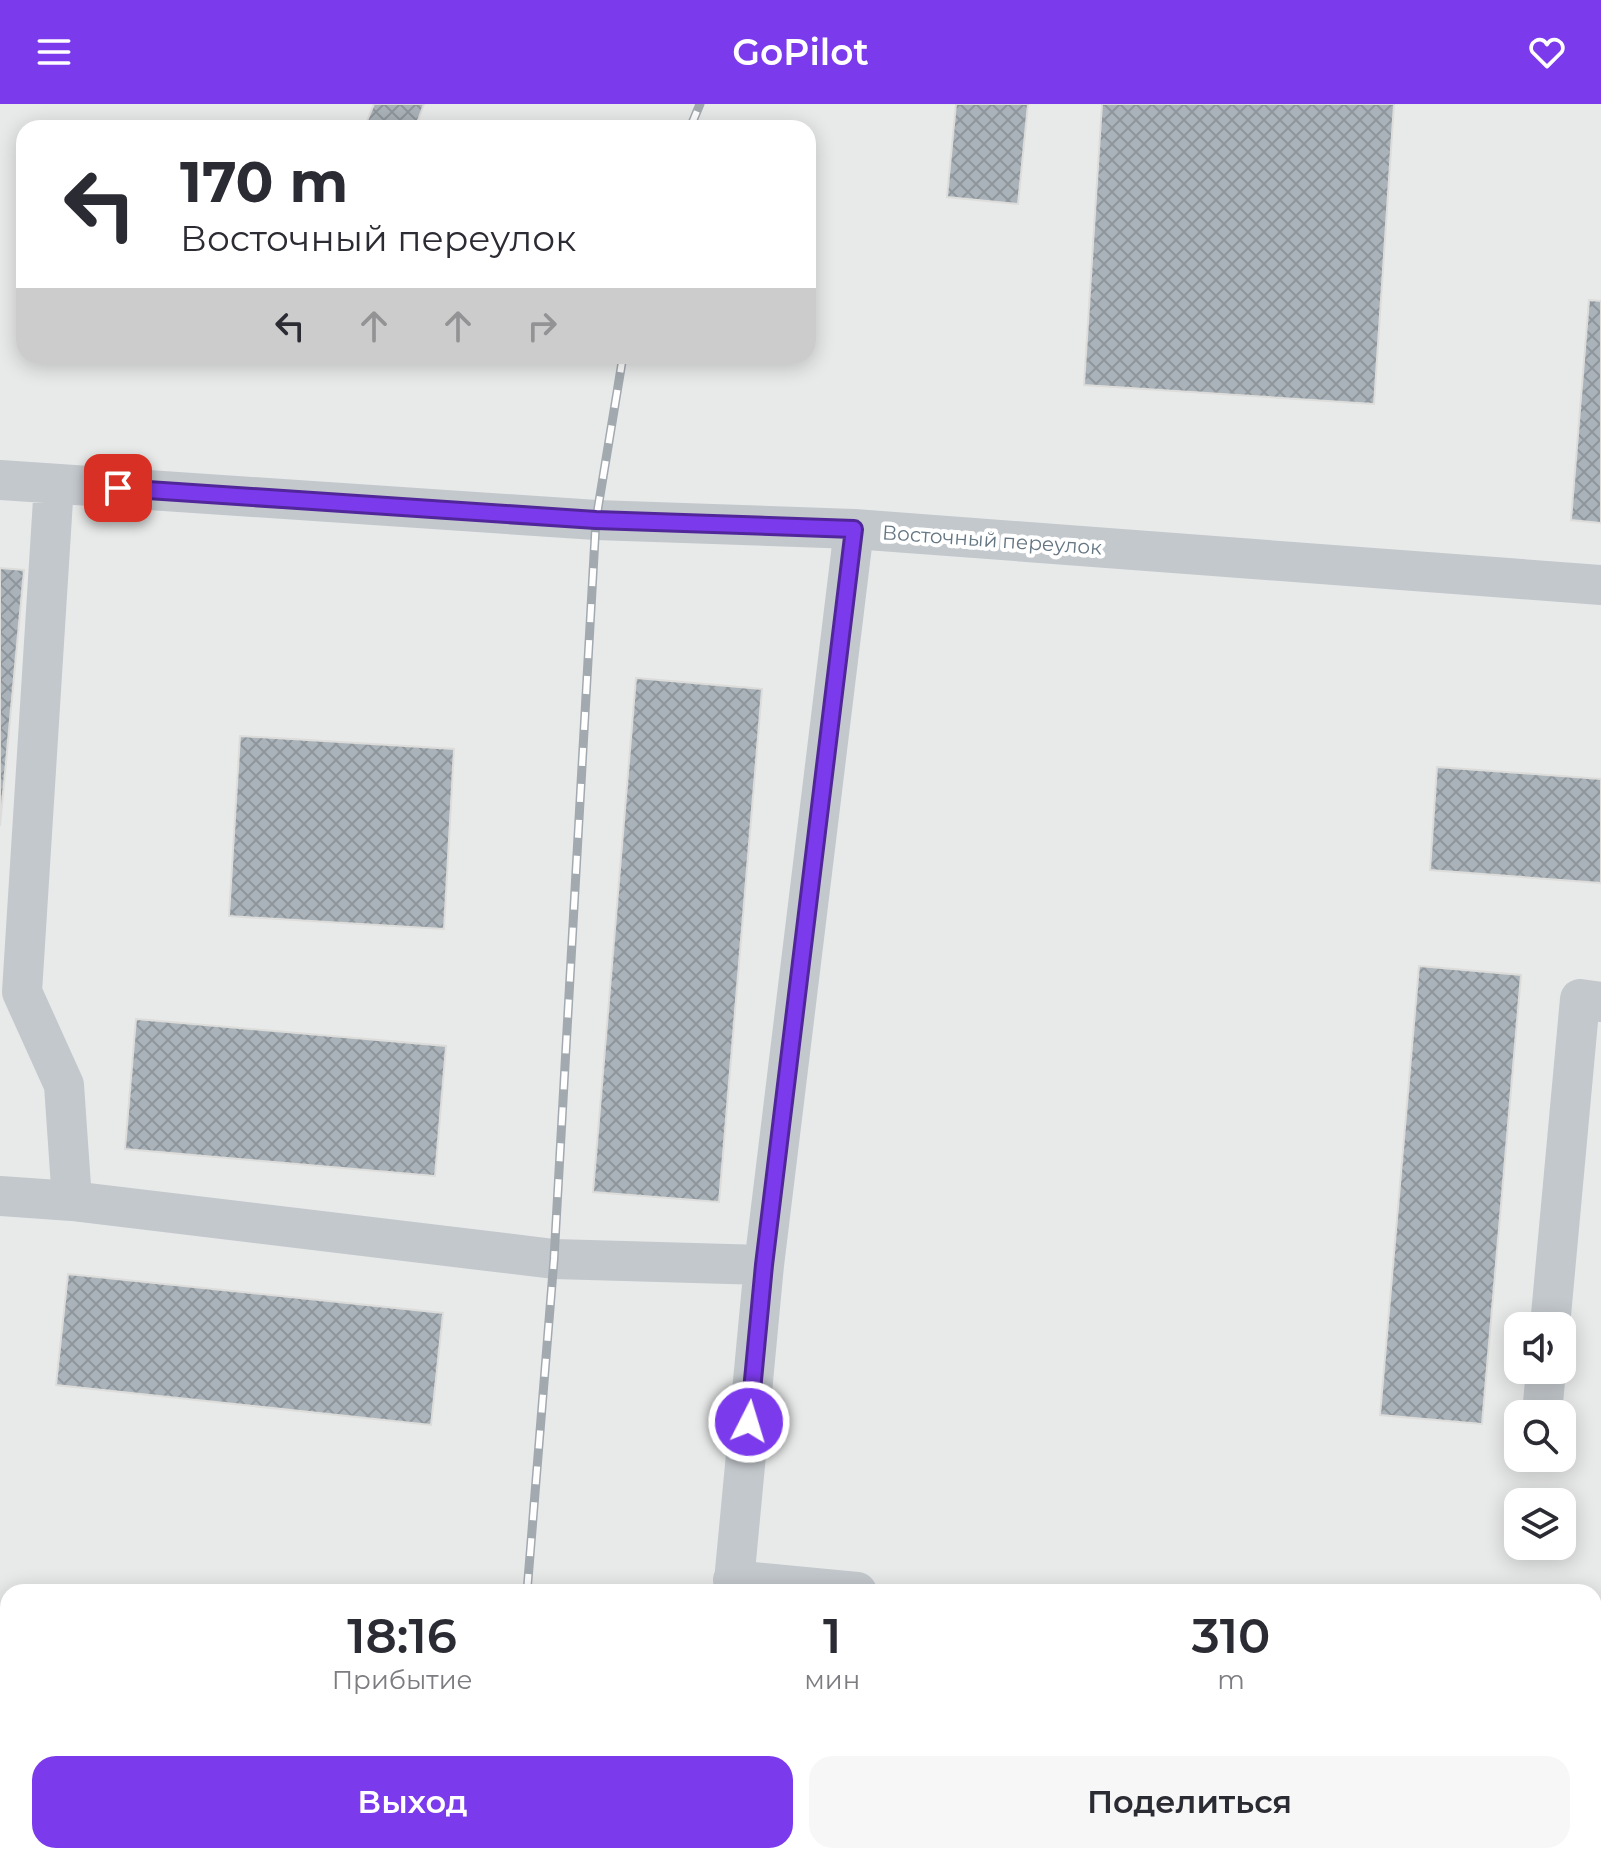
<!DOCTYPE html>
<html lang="ru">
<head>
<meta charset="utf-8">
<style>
	body { margin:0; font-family:Montserrat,sans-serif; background:#f7f7f7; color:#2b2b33; height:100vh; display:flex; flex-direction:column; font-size:30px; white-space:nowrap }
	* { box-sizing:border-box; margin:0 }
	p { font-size:26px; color:#7c7c81 }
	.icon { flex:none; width:44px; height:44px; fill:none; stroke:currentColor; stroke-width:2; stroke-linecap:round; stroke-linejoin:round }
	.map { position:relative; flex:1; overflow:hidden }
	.sheet { position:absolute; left:0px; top:1480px; width:1602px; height:280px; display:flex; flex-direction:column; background:#fff; border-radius:24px 24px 0 0; box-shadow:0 4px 20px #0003 }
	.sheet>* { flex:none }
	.hud { position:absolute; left:16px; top:16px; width:800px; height:244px; border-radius:24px; box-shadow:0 4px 20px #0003; background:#fff; color:#2b2b33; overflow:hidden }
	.fabs { position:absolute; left:1504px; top:1208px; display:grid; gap:16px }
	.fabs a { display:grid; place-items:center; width:72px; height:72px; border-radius:16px; background:#fff; box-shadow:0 4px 20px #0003; font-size:40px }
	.pin { position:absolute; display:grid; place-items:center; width:68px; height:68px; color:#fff; margin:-34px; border-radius:16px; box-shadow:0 4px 12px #0006 }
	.me { position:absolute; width:88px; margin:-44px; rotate:5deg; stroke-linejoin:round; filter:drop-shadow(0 0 6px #0008) }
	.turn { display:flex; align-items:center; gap:28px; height:168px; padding:0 32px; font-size:36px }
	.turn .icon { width:104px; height:104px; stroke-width:2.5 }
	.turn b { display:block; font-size:56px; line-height:68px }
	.lanes { display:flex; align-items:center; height:76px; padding:0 32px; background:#0003; justify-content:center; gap:40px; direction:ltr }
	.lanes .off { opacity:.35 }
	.eta { display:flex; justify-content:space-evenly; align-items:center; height:136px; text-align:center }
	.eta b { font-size:48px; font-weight:600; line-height:56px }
	.button { display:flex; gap:16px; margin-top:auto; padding:16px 32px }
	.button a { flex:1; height:92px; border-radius:24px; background:#7c3aed; color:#fff; font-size:32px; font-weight:600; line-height:92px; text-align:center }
	.button a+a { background:#f7f7f7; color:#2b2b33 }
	header { display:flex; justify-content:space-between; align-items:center; height:104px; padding:0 32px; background:#7c3aed; color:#fff; font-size:36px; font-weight:600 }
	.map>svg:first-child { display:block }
	.built { fill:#e8e9e9; fill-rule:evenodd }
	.building { fill:url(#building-cross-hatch); stroke:#dcdcda; stroke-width:2 }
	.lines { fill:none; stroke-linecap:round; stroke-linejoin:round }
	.minor { stroke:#c3c8cc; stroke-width:40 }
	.rail-casing { stroke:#a2aab0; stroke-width:9 }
	.rail { stroke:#fff; stroke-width:6; stroke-dasharray:18; stroke-linecap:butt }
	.route-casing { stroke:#51269a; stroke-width:20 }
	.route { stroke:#7c3aed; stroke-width:14 }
	.labels { text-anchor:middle; stroke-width:8; stroke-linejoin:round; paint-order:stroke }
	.street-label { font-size:20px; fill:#657683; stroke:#fff }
</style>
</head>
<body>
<header><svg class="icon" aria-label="menu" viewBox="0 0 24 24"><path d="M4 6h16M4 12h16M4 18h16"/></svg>GoPilot<svg class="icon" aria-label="heart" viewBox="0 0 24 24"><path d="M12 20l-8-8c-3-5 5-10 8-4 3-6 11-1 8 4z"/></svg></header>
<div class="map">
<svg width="1601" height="1760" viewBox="0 0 1601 1760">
	<defs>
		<pattern id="building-cross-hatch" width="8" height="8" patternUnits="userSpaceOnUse" patternTransform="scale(2)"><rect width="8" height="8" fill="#aab3b9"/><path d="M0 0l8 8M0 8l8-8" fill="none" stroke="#8e969c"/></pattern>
	</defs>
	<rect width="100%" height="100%" fill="#fafaf8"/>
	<!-- built -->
	<path class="built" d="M0,0H1601V1760H0ZM24,24H808V252H24ZM1518,1222H1562V1266H1518ZM1518,1310H1562V1354H1518ZM1518,1398H1562V1442H1518ZM8,1488H1594V1752H8Z"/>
	<!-- building -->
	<path class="building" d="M374,0H424L415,24H364Z
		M956,0H1028L1018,100L947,93Z
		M1102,0H1394L1374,300L1084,281Z
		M1589,196L1601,197V419L1571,416Z
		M0,464L24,466L0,722Z
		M636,574L762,585L719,1098L593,1088Z
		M240,632L454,645L444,825L229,812Z
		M1437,663L1601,675V779L1430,766Z
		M1419,862L1521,871L1482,1320L1380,1311Z
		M136,915L446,942L435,1072L125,1045Z
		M68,1170L443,1209L431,1321L56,1281Z
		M0,1697L8,1698V1752H182L181,1760H0Z
		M543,1752H645L644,1760H542Z
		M781,1752H879L878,1760H780Z
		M885,1752H993L992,1760H884Z
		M1118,1752H1224L1223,1760H1118Z
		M1476,1752H1586L1585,1760H1475Z"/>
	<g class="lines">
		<!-- minor -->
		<path class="minor" d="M0,376L596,416L854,425L1601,481
			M54,380L22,888L64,981L72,1097
			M0,1092L72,1097L554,1155L764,1161
			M1550,1222L1580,895L1601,898
			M1542,1310L1546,1266
			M733,1476L857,1488
			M733,1488L764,1161L854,425
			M713,1760L714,1752
			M1265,1760V1752"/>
		<!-- rail casing -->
		<g class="rail-casing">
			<path id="rail" d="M690,24L700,0
				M527,1488L554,1155L596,416L623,252
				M504,1760L505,1752"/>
		</g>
		<!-- rail -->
		<use href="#rail" class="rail"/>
	</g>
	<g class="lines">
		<!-- route casing -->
		<g class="route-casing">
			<path id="route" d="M118,384L596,416L854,425L764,1161L749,1318"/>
		</g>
		<!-- route -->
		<use href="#route" class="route"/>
	</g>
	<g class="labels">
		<!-- street labels -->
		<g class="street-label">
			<text transform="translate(992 436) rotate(4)" y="7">Восточный переулок</text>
		</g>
	</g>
</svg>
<div class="fabs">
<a><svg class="icon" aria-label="sound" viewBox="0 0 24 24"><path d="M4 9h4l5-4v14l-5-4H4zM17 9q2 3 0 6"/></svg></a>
<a><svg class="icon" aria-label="search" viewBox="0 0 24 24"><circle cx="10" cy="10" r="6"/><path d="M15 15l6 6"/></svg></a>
<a><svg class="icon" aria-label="layers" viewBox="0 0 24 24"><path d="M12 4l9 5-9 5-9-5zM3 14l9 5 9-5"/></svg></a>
</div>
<div class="pin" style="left:118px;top:384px;background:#d93025"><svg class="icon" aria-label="arrive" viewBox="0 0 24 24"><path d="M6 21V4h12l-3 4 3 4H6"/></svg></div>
<svg class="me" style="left:749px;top:1318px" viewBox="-20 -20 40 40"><circle r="17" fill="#7c3aed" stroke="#fff" stroke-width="3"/><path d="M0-11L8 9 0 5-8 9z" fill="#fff"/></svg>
<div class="hud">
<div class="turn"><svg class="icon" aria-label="left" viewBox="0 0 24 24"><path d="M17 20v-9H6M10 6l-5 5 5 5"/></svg><div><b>170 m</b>Восточный переулок</div></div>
<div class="lanes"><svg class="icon" aria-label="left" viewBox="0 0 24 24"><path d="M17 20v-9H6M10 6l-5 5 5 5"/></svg><svg class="icon off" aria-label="ahead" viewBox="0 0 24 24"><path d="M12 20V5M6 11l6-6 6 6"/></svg><svg class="icon off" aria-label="ahead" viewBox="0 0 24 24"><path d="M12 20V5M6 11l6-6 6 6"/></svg><svg class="icon off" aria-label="right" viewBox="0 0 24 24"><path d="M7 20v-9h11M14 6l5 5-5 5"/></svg></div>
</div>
<section class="sheet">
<div class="eta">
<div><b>18:16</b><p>Прибытие</p></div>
<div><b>1</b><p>мин</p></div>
<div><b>310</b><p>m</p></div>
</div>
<div class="button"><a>Выход</a><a>Поделиться</a></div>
</section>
</div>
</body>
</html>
